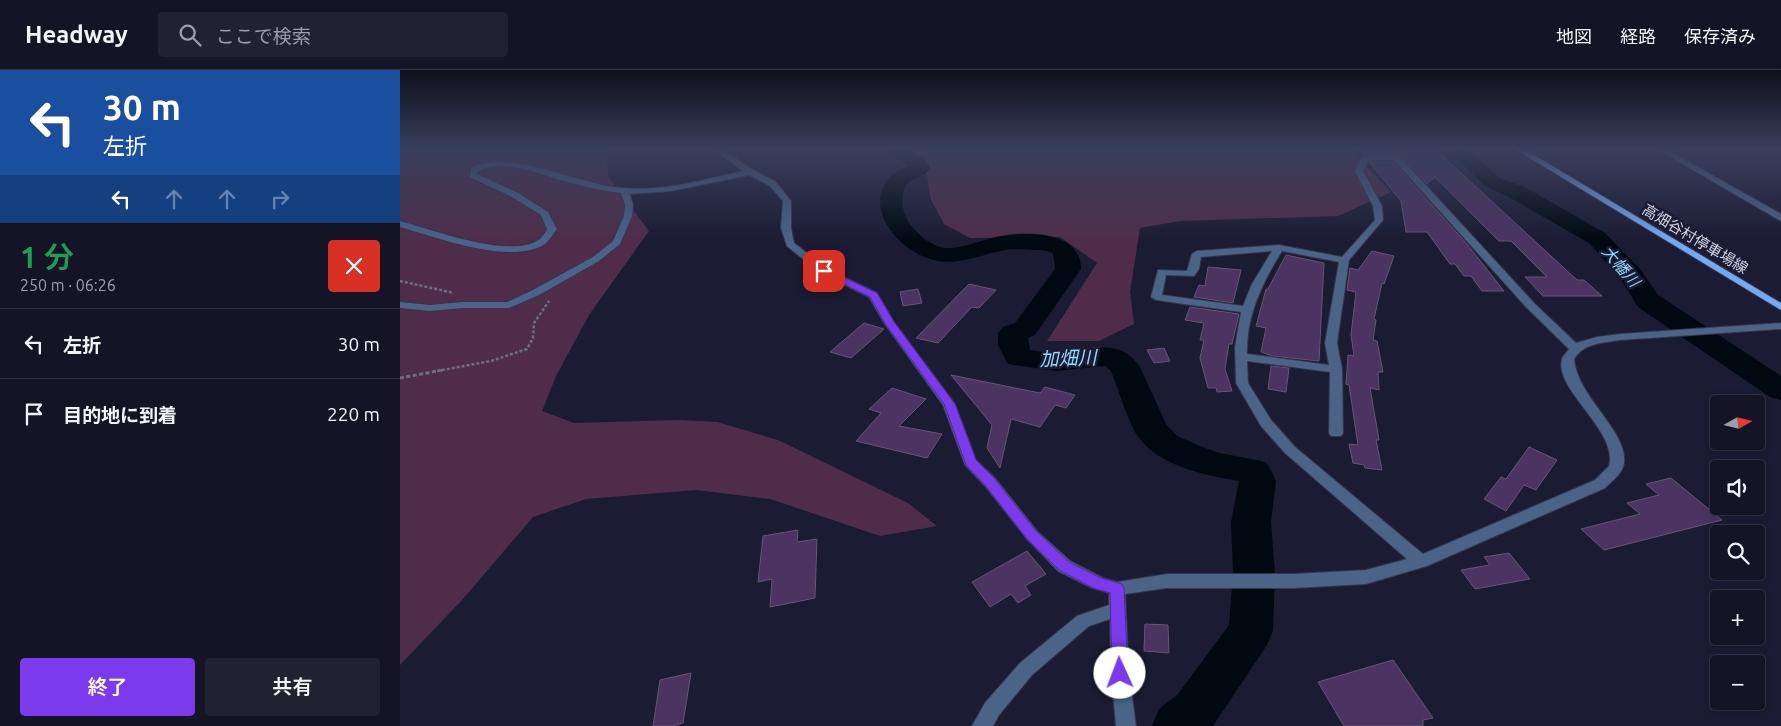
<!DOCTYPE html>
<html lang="ja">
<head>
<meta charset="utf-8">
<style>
	body { margin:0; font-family:Ubuntu,"Noto Sans JP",sans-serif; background:#212132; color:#f1f3f6; height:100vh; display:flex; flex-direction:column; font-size:19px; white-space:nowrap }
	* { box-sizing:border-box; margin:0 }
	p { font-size:16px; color:#9d9ea7 }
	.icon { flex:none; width:28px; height:28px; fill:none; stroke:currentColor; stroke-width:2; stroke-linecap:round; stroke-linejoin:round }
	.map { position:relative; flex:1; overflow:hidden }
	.panel { display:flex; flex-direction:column; background:#141426; width:400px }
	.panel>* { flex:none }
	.banner { background:#1a4fa0; color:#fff; overflow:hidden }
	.needle { width:32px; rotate:82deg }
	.fabs { position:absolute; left:1310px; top:325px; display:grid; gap:10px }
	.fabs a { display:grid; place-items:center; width:55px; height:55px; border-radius:5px; background:#141426; box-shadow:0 2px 8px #0003,0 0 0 1px #333343; font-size:25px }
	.pin { position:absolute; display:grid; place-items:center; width:42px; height:42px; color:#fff; margin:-21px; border-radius:10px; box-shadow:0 2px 8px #0006 }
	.me { position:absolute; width:55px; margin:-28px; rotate:358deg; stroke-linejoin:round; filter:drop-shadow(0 0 4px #0008) }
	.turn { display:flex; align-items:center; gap:18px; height:105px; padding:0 20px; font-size:22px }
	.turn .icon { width:65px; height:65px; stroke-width:2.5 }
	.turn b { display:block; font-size:35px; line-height:42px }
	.lanes { display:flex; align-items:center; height:48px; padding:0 20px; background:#0003; justify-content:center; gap:25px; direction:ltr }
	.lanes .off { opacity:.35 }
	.round { display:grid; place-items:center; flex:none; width:52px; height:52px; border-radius:5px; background:#212132 }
	.headline { display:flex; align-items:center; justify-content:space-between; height:85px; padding:0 20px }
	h1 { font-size:30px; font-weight:600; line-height:38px; color:#1e9e55 }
	.cta { display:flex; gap:10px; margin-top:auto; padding:10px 20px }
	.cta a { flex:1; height:58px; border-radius:5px; background:#7c3aed; color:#fff; font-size:20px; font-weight:600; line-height:58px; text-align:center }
	.cta a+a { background:#212132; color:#f1f3f6 }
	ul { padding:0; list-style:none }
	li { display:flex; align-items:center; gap:15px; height:70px; padding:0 20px; border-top:1px solid #333343 }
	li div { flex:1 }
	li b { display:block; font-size:19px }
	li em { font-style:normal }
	header { display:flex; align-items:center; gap:30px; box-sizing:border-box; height:70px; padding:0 25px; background:#141426; border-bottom:1px solid #333343 }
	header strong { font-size:24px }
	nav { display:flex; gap:28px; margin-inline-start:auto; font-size:18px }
	.search { width:350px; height:45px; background:#212132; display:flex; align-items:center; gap:12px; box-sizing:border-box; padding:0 18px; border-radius:5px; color:#9d9ea7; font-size:19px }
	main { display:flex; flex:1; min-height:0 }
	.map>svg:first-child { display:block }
	.green { fill:#4f2d4a }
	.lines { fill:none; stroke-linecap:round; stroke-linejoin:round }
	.river { fill:#000912; fill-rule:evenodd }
	.building { fill:#4b3362; stroke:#635671 }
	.minor-casing { stroke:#35354c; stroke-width:2 }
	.major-casing { stroke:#35354c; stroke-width:2 }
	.path-far1 { stroke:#6d6e83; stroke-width:2.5; stroke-dasharray:3 2; stroke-linecap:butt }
	.path { stroke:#6d6e83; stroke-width:3; stroke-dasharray:4 2.5; stroke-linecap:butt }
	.minor { fill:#4a6386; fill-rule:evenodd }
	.major { fill:#73a9f2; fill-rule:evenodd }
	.route { fill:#7c3aed; stroke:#51269a }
	.labels { text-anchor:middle; stroke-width:5; stroke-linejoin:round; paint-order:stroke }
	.far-street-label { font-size:15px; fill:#d4d6e6; stroke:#1b1b33 }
	.far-water-label { font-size:16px; font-style:italic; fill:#8fdaff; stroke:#1b1b33 }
	.water-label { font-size:19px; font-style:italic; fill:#8fdaff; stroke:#1b1b33 }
</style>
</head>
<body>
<header>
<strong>Headway</strong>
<div class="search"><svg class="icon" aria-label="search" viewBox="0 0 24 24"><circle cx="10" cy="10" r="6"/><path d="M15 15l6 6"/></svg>ここで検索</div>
<nav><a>地図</a><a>経路</a><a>保存済み</a></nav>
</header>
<main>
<section class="panel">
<div class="banner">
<div class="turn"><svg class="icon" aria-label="left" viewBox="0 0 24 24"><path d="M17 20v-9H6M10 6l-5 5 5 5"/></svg><div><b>30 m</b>左折</div></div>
<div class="lanes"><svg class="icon" aria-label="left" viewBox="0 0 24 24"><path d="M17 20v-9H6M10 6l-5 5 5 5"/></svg><svg class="icon off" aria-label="ahead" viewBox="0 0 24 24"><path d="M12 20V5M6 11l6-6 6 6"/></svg><svg class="icon off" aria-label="ahead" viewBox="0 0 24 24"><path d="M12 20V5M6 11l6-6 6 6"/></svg><svg class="icon off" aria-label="right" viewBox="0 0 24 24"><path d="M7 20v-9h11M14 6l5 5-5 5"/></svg></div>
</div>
<div class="headline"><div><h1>1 分</h1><p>250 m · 06:26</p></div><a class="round" style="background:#d93025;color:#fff"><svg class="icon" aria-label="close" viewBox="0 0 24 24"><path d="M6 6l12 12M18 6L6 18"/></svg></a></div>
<ul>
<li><svg class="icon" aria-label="left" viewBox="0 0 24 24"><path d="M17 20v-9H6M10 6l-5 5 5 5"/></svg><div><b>左折</b></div><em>30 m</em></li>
<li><svg class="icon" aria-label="arrive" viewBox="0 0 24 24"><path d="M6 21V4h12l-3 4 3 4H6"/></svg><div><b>目的地に到着</b></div><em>220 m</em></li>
</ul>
<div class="cta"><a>終了</a><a>共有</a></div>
</section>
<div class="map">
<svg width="1381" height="656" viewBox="0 0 1381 656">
	<rect width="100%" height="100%" fill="#1b1b33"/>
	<!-- green -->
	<path class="green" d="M0,79H207L208,107L249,161L189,245L156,306L142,341L174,353L279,350L317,352L378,370L508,433L537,456L480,466L370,429L296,420L186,429L133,447L63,529L0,595Z
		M513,79H949L991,122L938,146L780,151L740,158L730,222L734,254L699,271H647L697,193L660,167L570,168L544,154L531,130L527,105Z"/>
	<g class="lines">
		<!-- river -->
		<path class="river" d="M486,79C505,79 522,78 530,99C524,108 511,107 506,116C500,126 502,139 507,149C514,162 530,176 545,178C564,179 583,169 601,166C628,161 681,161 681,199L635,265L628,268L630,280C639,281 649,283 658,283C689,281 719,266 740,297L766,354L777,366L800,376L819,383L862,391L868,395L873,404L876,411L871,452L875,504L873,561L867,575L813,656H752L759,639L778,624L829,555L833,504L831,452L839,411C804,405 755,396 735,362C725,343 719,321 711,301L705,296L656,301L608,294L598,275V263L603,257L615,253L655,199L653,184C648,180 641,180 635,180C624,180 611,178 601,181C576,186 555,197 530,189C499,180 463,139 489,108C494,102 502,100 509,97C503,88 491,88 486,79Z
			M1047,79H1068L1099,108L1125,117L1205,163L1240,199L1258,225L1381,306V330L1370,327L1238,237L1220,208L1189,173L1109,127L1085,116Z"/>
	</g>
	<!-- building -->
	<path class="building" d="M959,79H1035L1177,210H1184L1202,226H1143L1125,207H1147L1111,171H1099L1035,107L1027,114L999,84H963Z
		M969,92H993L1067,174L1104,221H1082L1071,206H1064L1055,194H1050L1027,162H1006L1001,131Z
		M972,181L994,186L984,214L982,213L974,249L976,250L973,270L977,271L983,302H978L979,320L970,318L979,370H976L982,400L965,398L964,395L953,393L949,374L958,375L949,315L946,314L948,285L954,286L951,265L956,222L947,220L950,198L958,200Z
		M886,185L924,193L919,291L872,286L861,282L866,258L856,256L866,219H868Z
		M808,197L841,200L833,233L794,227L799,215L805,216Z
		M569,214L596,220L579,238L572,237L538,273L516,268Z
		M518,219L522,233L503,236L500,222Z
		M790,237L839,244L832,274H829L825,299L832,321L817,322L816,318H808L800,288L804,270H800L804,253L785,250Z
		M464,253L484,259L451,288L430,282Z
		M764,278L770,291L754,293L747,280Z
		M871,296L889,298L886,322L868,319Z
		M551,305L640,323L645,317L675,325L666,338L655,335L640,357L611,349L600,398L587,378L592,355Z
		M492,318L526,329L499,356L542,364L527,388L456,371L481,343L469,339Z
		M1129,377L1157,390L1136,420L1124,415L1106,441L1084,429L1101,407L1106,409Z
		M1271,408L1322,450L1204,480L1181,459L1240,444L1227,433L1259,425L1246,414Z
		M398,460L397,472L417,469L415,528L370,537L372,509L358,512L363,466Z
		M627,481L646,504L625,516L631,525L618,533L611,524L590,537L572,512Z
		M1109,483L1130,509L1075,519L1061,500L1090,495L1084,487Z
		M745,554L768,555L769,583L744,581Z
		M993,590L1033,648L1023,650V656H944L918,612Z
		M291,603L283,653L272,656H253L260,610Z"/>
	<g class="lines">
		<!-- minor casing -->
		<g class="minor-casing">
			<path id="minor" d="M313,79H322L353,100L376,112L391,131V158L394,173L428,199L477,223L494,252L555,334L576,390L595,408L637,461L670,491L703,508L717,512L767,504H894L966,500L1007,489L885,383L861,356L836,313L835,277L841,242L756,230L751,227L758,200L787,201L792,184L797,181L879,175L942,187L975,150L973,136L955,101L962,86H999L1135,234L1176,273L1197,267L1220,264L1381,253V259L1220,270C1202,273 1184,273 1174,289C1177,327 1228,361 1224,393C1223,403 1212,411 1205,418L1027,496L966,514L894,518H767L725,524L729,603L736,656H716L711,603L710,549L689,556L632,605L599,645L593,656H572L585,633L620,593L677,546L709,535V523L692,518L658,501L627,469L585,416L565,395L543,335L484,253L469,227L420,203L387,176L381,158L383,131L370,116L349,105L271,121L230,124L233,135L232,146L220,174L199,191L139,225L109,238H62L30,241L0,238V232L30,235L62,232H107L131,221L193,187L213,171L224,146L225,135L221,123C203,121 186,117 168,112C141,105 105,87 78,101L77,104L118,123L148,142L157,159C153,164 149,171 145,174C111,196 36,167 0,157V151C34,160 106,188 137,171C142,168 145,163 147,159L141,145L112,127L70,107L71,98C111,78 179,115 223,118C263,122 304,110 343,101ZM968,90H994L1127,238L1169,279C1167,282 1163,286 1162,289C1153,319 1219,361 1209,396L1195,410L1023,484L895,377L871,350L848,313L847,291L930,302L929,363L931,366H941L943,363L942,299L937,273L949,190L983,150L982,136L963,101ZM872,181L852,214L843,236L762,225L766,205L794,206L799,199L801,187ZM882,181L939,192L925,273L929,295L847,284C846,246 862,213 882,181Z
				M1257,79H1266L1381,144V151Z"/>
		</g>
		<!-- major casing -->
		<g class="major-casing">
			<path id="major" d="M1115,79H1124L1381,233V240Z"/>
		</g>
		<!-- path-far1 -->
		<path class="path-far1" d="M0,211L54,223
			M37,301L91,291L127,279L133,268L134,253L149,231"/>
		<!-- path -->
		<path class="path" d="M0,308L43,300"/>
		<!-- minor -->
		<use href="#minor" class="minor"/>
		<!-- major -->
		<use href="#major" class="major"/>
	</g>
	<!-- sky -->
	<linearGradient id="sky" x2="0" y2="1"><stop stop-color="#0f0f1c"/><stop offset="0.46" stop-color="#393f5b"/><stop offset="1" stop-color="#393f5b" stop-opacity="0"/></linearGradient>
	<rect width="1381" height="171" fill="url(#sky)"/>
	<!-- route -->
	<path class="route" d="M424,198L477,223L494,252L555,334L576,390L594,408L636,461L669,492L701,508L722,514L724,518L728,603L726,608L720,610L714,608L712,603L710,523L693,518L659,500L627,469L585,415L566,395L544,334L486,255L470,227L421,203L419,201Z"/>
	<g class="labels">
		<!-- far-street labels -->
		<g class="far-street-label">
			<text transform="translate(1295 169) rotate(31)" y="5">高畑谷村停車場線</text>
		</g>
		<!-- far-water labels -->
		<g class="far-water-label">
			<text transform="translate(1221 196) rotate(49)" y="6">大幡川</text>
		</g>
		<!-- water labels -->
		<g class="water-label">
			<text transform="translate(668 288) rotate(-2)" y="7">加畑川</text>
		</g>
	</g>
</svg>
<div class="fabs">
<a><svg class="needle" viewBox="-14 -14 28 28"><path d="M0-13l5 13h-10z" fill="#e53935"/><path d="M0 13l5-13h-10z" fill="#9d9ea7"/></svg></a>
<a><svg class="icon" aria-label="sound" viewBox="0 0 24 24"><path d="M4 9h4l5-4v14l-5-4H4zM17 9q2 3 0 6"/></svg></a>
<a><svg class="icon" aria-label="search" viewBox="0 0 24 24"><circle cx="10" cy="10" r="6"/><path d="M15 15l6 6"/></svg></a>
<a>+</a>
<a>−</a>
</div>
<div class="pin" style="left:424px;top:201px;background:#d93025"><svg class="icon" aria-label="arrive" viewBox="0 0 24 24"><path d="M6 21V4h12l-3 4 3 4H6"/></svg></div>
<svg class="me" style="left:720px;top:603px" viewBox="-20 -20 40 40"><circle r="19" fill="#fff"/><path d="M0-13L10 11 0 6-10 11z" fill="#7c3aed"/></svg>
</div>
</main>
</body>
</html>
